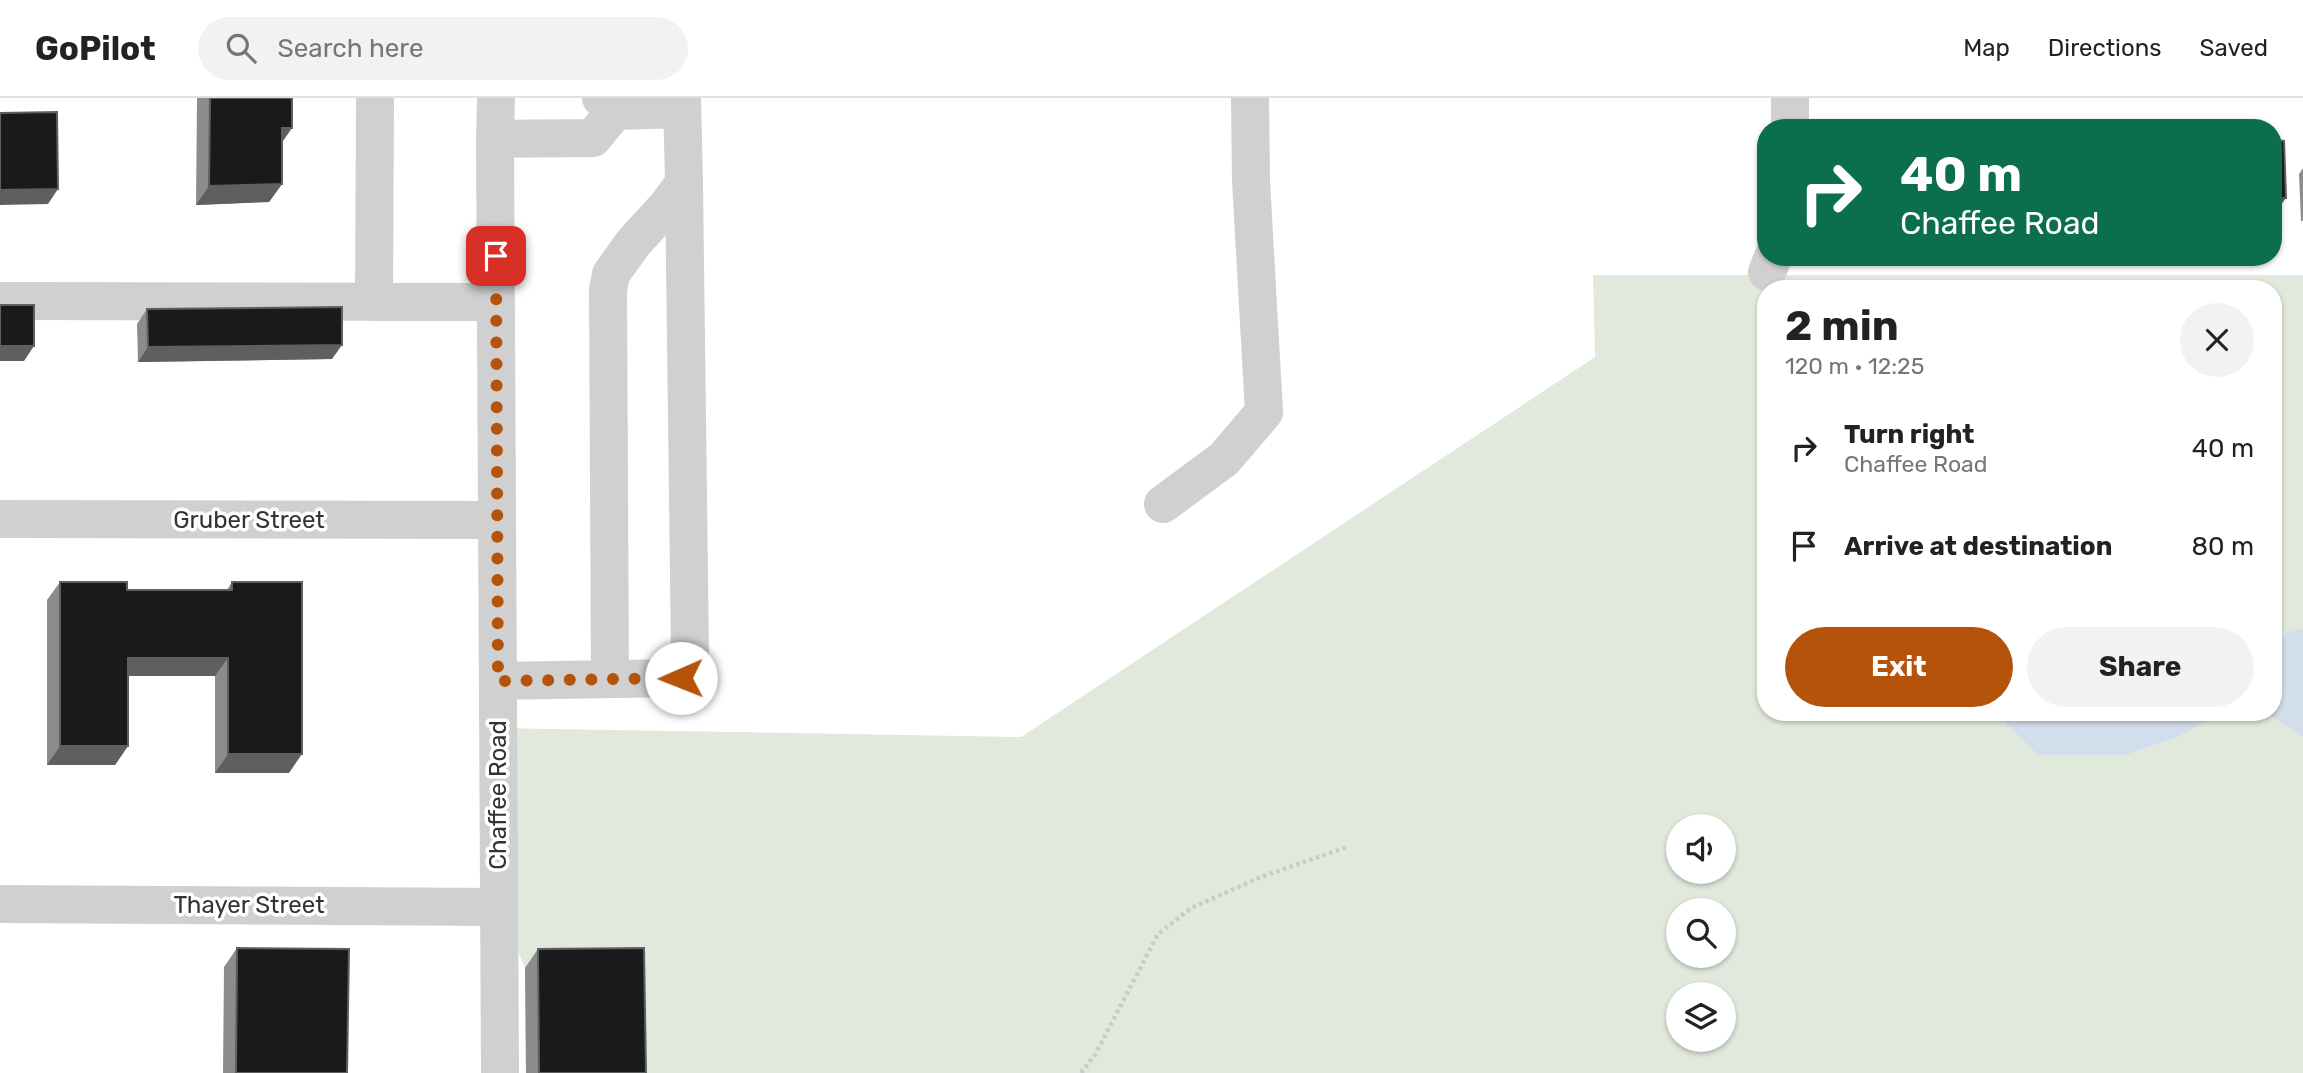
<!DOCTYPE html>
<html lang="en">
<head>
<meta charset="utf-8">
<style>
	body { margin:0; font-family:Rubik,sans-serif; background:#f2f2f2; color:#222; height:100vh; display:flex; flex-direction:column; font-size:26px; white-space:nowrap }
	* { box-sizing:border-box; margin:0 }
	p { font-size:23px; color:#767676 }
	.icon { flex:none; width:38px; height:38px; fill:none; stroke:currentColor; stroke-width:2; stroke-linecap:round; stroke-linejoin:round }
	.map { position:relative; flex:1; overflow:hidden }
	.drawer { position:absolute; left:1757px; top:182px; width:525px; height:441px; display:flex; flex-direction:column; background:#fff; border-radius:28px; box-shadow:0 2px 5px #0004 }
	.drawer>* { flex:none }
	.top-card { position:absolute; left:1757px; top:21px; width:525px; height:147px; border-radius:28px; box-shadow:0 2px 5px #0004; background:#0b6e4f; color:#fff; overflow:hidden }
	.controls { position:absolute; left:1666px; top:716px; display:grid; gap:14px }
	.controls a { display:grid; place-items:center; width:70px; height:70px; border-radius:50%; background:#fff; box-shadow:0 2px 5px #0004; font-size:35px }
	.pin { position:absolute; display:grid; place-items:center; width:60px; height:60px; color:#fff; margin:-30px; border-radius:14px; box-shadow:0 4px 10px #0006 }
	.me { position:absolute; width:77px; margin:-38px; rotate:269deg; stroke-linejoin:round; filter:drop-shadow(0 0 5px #0008) }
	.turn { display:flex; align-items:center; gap:24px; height:147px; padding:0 28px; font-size:32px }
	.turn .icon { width:91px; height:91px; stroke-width:2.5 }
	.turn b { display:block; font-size:49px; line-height:60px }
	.round { display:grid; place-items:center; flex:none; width:74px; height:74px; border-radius:37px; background:#f2f2f2 }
	.overview { display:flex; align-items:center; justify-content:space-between; height:119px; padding:0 28px }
	h1 { font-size:42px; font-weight:700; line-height:52px }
	.cta { display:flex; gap:14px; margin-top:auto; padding:14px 28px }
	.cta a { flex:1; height:80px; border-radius:42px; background:#b45309; color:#fff; font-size:28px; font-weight:700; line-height:80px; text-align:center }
	.cta a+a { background:#f2f2f2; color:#222 }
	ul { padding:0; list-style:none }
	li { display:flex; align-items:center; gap:21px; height:98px; padding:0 28px }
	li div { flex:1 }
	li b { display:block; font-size:26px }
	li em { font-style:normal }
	header { display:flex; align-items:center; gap:42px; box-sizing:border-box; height:98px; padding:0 35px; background:#fff; border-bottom:2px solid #e0e0e0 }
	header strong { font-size:33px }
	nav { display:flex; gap:38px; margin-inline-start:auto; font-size:24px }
	.search { width:490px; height:63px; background:#f2f2f2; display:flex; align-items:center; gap:18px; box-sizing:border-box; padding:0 24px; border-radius:38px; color:#767676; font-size:26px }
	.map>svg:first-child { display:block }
	.green { fill:#e1e9dd; fill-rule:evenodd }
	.water { fill:#d2deeb }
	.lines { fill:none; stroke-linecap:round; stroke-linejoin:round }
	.path { stroke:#cacaca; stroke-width:4.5; stroke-dasharray:3.5 3.5; stroke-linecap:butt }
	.minor { stroke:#d0d0d0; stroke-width:38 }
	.wall { fill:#8c8c8c }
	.shaded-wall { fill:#5f5f5f }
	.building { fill:#1a1a1a; stroke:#5f5f5f; stroke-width:2 }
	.route { stroke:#b45309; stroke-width:12; stroke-dasharray:0 21.6 }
	.labels { text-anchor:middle; stroke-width:7; stroke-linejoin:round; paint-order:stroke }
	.street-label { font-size:24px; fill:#333; stroke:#fff }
</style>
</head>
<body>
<header>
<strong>GoPilot</strong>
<div class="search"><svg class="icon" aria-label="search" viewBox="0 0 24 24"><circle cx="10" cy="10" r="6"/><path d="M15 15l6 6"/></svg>Search here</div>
<nav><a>Map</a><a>Directions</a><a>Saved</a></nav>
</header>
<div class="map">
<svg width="2303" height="975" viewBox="0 0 2303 975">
	<rect width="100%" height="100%" fill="#fff"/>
	<!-- green -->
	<path class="green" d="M1593,177H2303V975H526L525,870L499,809L498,630L1021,639L1595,259ZM1766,191H2273V614H1766ZM1678,728H1724V774H1678ZM1678,812H1724V858H1678ZM1678,896H1724V942H1678Z"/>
	<!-- water -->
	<path class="water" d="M2303,531V639L2265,614H2273V547L2289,534Z
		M2004,614H2223L2177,639L2125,657H2038L2006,625Z"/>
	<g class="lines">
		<!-- path -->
		<path class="path" d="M1081,975L1095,957L1158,836L1191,810L1261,779L1347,749"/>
		<!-- minor -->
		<path class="minor" d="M496,0L495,41L500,975
			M601,0L615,13L682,11
			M682,0L684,85
			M1790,0V30
			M495,41L593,40L615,13L614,0
			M1767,174L1773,159
			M0,203L496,204
			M374,204L375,0
			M1163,406L1224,361L1264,314L1251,83L1250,0
			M0,421L497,422
			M498,583L681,580L688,573L690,556L684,85L668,107L634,144L611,176L608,192L610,581
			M0,806L499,809"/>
	</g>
	<!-- wall -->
	<path class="wall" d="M197,0H292L282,45V86L269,104L196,107Z
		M2303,70V123H2301L2299,76Z
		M147,211L332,261L138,264L137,226Z
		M60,484L127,492H227L232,484L289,675H215V578H128V648L115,667H47V502Z
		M237,850L347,975H223L224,869Z
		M538,851L646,975H526L525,870Z"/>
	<!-- shaded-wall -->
	<path class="shaded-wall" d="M282,30H292L279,49Z
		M282,86L269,104L196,107L209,88Z
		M58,91L48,106L0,107V92Z
		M2273,100H2286L2275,115H2273Z
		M342,247L332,261L138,264L148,249Z
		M0,248H34L24,263H0Z
		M128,560H228L215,578H115Z
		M60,648H128L115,667H47Z
		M228,656H302L289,675H215Z"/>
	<!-- building -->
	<path class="building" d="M210,0H292V30H282V86L209,88Z
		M57,14L58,91L0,92V15Z
		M1877,27H1915V30H1877Z
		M1989,28L2073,29V30H1989Z
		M2202,28L2242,29V30H2202Z
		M2273,42L2284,43L2286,100H2273Z
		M0,207H34V248H0Z
		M342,209V247L148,249L147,211Z
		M60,484H127V492H232V484H302V656H228V560H128V648H60Z
		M237,850L349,851L347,975H236Z
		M644,850L646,975H539L538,851Z"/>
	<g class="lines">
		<!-- route -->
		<path class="route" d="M496,158L498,583L681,580"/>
	</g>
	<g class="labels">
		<!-- street labels -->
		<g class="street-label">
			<text x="249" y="430">Gruber Street</text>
			<text transform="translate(498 697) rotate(-90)" y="8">Chaffee Road</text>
			<text x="249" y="815">Thayer Street</text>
		</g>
	</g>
</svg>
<div class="controls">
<a><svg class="icon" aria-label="sound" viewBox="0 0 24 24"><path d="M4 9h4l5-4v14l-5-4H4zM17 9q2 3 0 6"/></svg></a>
<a><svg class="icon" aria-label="search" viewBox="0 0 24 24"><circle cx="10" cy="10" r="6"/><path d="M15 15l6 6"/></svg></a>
<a><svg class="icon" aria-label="layers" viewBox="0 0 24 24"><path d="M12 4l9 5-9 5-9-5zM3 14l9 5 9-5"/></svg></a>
</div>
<div class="pin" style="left:496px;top:158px;background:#d93025"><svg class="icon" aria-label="arrive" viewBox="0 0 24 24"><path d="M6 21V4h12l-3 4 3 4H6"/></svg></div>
<svg class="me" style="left:681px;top:580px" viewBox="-20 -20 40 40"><circle r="19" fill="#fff"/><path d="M0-13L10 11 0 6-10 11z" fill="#b45309"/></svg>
<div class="top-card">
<div class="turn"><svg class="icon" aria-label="right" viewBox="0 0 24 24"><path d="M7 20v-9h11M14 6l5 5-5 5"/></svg><div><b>40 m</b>Chaffee Road</div></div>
</div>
<section class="drawer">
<div class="overview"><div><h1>2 min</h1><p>120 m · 12:25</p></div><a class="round"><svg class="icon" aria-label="close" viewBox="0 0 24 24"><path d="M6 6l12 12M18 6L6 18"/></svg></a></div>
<ul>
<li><svg class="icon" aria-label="right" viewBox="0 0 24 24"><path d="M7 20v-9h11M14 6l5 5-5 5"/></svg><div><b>Turn right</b><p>Chaffee Road</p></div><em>40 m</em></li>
<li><svg class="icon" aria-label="arrive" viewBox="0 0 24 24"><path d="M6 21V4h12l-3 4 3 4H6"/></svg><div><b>Arrive at destination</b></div><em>80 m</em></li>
</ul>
<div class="cta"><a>Exit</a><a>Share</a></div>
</section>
</div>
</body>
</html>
